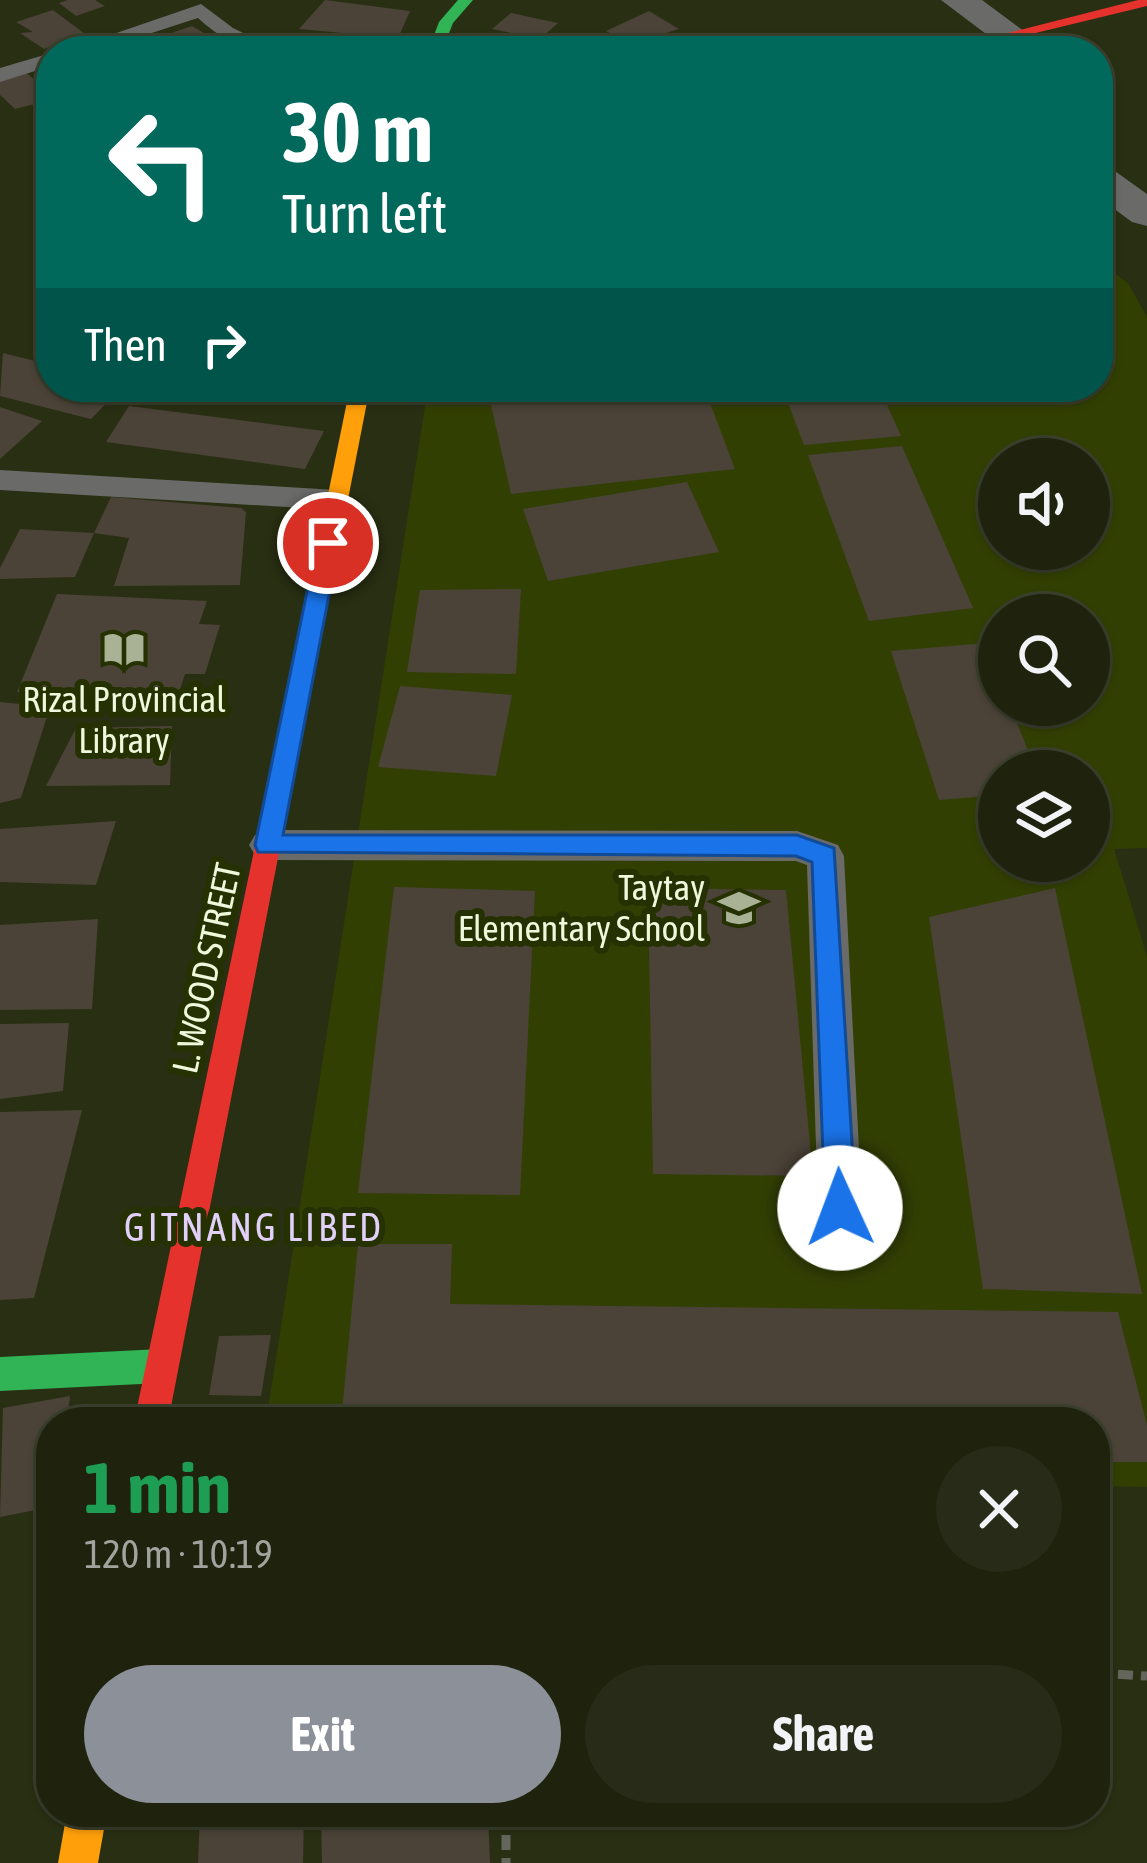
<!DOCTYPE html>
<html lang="en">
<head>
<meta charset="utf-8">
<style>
	body { margin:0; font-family:"Asap Condensed",sans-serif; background:#272b17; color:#f1f3f6; height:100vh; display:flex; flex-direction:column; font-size:45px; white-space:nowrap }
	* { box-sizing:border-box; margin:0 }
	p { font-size:39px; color:#a1a49e }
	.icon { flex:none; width:66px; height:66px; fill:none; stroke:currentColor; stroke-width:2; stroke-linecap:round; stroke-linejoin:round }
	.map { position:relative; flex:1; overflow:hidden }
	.sheet { position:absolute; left:36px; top:1407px; width:1074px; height:420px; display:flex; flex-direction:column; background:#1f230e; border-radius:48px; box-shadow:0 3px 9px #0004,0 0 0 3px #3c402e }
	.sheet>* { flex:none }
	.banner { position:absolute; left:36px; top:36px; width:1077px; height:366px; border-radius:48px; box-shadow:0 3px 9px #0004,0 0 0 3px #3c402e; background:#00695c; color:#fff; overflow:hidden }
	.fabs { position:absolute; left:978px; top:438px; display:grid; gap:24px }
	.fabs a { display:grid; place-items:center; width:132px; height:132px; border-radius:50%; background:#1f230e; box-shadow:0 3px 9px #0004,0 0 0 3px #3c402e; font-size:60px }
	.pin { position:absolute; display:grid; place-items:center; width:102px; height:102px; color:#fff; margin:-51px; border:6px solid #fff; border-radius:50%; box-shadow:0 3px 12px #0007 }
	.me { position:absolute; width:132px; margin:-66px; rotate:358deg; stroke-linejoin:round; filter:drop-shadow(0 0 9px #0008) }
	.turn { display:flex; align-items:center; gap:42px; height:252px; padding:0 48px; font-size:54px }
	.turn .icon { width:156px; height:156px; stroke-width:2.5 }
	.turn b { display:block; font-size:84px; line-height:102px }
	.then { display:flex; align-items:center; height:114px; padding:0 48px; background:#0003; gap:24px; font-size:45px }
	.round { display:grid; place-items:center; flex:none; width:126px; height:126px; border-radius:63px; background:#272b17 }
	.headline { display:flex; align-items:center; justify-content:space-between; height:204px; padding:0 48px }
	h1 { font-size:72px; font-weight:700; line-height:90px; color:#1e9e55 }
	.primary-button { display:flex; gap:24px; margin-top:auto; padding:24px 48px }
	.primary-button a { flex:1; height:138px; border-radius:72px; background:#8c9099; color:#fff; font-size:48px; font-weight:700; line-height:138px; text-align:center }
	.primary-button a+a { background:#272b17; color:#f1f3f6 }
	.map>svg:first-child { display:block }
	.built { fill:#323f03; fill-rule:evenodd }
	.building { fill:#4b4338 }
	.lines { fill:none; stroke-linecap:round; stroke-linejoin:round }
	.path { stroke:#64665c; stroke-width:9; stroke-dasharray:15 8; stroke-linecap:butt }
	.lane { fill:#6a6a69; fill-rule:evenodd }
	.street { fill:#6a6a69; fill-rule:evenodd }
	.fast { fill:#30b455; fill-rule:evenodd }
	.slow { fill:#ff9f0a; fill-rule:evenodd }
	.jam { fill:#e5322d; fill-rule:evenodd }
	.route { fill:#1a73e8; stroke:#114b97; stroke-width:3 }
	.labels { text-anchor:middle; stroke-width:12; stroke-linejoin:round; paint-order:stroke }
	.poi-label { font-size:36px; fill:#eef8dc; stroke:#253100 }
	.street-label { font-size:36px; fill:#eef8dc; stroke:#253100 }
	.neighbourhood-label { font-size:39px; letter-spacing:3px; fill:#e0d0fa; stroke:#253100 }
</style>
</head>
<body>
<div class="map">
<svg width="1147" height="1863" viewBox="0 0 1147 1863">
	<rect width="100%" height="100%" fill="#292f12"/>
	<!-- built -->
	<path class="built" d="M1098,261L1128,283L1147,317V848L1114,849L1147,956V1487L1095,1486V1422H266L428,387H1098ZM999,459H1089V549H999ZM999,615H1089V705H999ZM999,771H1089V861H999Z"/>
	<!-- building -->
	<path class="building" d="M68,0H95L105,6L76,16L59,3Z
		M325,0L410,11L398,38L299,29Z
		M53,10L85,34L44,49L20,33L33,32L16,22Z
		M649,11L679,29L630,44L606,31Z
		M511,13L558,23L540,39L492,29Z
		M192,26L218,41L189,51L130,47Z
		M343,38L379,47L327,51Z
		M515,43L584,46L582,51H512Z
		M25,72L51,93V100L15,109L0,95V80Z
		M3,353L51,365V387H122L91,419L0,396Z
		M487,387H704L735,469L511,494Z
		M782,387H879L901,436L804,445Z
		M129,406L324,431L305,469L106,442Z
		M0,407L42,421L0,459Z
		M902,446L973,608L869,621L808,455Z
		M687,482L719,552L548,581L523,509Z
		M111,497L241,508L246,512L240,585L114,586L129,538L94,533Z
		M20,529L94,533L75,577L0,579V568Z
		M521,589L516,674L407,672L420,590Z
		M57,594L207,601L199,624L220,625L205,674H185L177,699L17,692Z
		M987,643L999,675V705H1010L1036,771H999V795L939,800L891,651Z
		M400,686L512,695L496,776L378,767Z
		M0,702L50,707L21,798L0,803Z
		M172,726L170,785L46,786L76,728Z
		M116,821L96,885L0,882V829Z
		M394,887L535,891L520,1195L358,1193Z
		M648,888L786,890L813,1176L653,1174Z
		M1055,888L1142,1294L983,1289L929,917Z
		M98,919L92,1009L0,1010V925Z
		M69,1023L63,1091L0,1099V1024Z
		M82,1110L34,1298L0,1300V1112Z
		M358,1244H452L450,1304L1118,1312L1147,1425V1462H1095V1422H341Z
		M271,1335L261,1396L209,1395L219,1336Z
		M70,1396L67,1422H51V1507L0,1517L3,1408Z
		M200,1812H304L303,1863H198Z
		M321,1812H488L490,1863H322Z"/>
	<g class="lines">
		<!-- path -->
		<path class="path" d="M1095,1673L1147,1676
			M506,1812V1863"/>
		<!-- lane -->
		<path class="lane" d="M201,4L233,28L280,51C245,51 223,41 198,18L96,51H64Z
			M51,53V66L0,82V68Z
			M0,470L336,490L351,500L336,510L0,490Z
			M268,830L797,831L838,845L844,856L862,1208L856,1223L840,1229L824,1223L818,1208L807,865L796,861L268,860L255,855L249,845L255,835Z"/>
		<!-- street -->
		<path class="street" d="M941,0H982L1025,32L1020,40H994Z
			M1098,166L1112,169L1147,194V226L1132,222L1098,197Z"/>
		<!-- fast -->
		<path class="fast" d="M458,0H473L453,23L442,51H428L439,22Z
			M161,1349L173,1354L178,1366L173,1378L161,1383L0,1391V1357Z"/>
		<!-- slow -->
		<path class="slow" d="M350,387H370L323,627L312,635L301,627Z
			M67,1812H107L98,1863H58Z"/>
		<!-- jam -->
		<path class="jam" d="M1138,0H1147V6L962,51H937Z
			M312,619L323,627L168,1422H134L301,627Z"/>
	</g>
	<!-- route -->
	<path class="route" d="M328,536L339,543L283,835H797L834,848L856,1208L851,1219L840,1223L829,1219L825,1208L812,862L796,856L258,852L255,845L317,543Z"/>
	<!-- icons -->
	<defs>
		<g id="library-bare" transform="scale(3.24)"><path d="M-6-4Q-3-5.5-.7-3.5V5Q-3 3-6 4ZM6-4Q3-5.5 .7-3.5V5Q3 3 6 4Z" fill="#a9b295" stroke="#253100" stroke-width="2.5" paint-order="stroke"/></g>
		<g id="school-bare" transform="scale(3.24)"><path d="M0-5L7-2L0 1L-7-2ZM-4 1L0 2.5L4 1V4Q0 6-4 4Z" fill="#a9b295" stroke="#253100" stroke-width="2.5" paint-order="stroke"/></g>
	</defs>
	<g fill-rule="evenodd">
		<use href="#library-bare" x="124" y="649"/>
		<use href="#school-bare" x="739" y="908"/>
	</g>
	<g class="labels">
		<!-- poi labels -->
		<g class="poi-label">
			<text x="124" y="712">Rizal Provincial<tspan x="124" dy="41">Library</tspan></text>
			<text x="705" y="900" text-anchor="end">Taytay<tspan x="705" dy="41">Elementary School</tspan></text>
		</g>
		<!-- street labels -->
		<g class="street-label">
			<text transform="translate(206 968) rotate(-78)" y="13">L. WOOD STREET</text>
		</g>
		<!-- neighbourhood labels -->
		<g class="neighbourhood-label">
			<text x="254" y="1241">GITNANG LIBED</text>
		</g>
	</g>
</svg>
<div class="fabs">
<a><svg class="icon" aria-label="sound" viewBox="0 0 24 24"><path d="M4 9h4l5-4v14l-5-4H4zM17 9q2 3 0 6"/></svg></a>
<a><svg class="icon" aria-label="search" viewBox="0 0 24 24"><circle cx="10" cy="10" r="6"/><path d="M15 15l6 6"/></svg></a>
<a><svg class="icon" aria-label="layers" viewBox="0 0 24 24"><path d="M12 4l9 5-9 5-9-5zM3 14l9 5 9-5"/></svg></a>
</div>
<div class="pin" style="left:328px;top:543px;background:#d93025"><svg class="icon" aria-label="arrive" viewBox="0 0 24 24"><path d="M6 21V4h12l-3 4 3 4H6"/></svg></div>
<svg class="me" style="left:840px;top:1208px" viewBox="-20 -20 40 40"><circle r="19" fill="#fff"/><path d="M0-13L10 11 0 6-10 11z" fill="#1a73e8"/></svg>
<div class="banner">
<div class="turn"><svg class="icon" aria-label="left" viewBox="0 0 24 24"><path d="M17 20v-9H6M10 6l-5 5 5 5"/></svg><div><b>30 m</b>Turn left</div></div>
<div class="then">Then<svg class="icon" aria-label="right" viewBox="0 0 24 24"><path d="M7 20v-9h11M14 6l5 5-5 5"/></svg></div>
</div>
<section class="sheet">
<div class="headline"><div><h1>1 min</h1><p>120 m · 10:19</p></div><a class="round"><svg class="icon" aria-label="close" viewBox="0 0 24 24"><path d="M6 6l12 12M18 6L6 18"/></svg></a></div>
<div class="primary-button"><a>Exit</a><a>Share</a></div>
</section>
</div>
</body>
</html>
